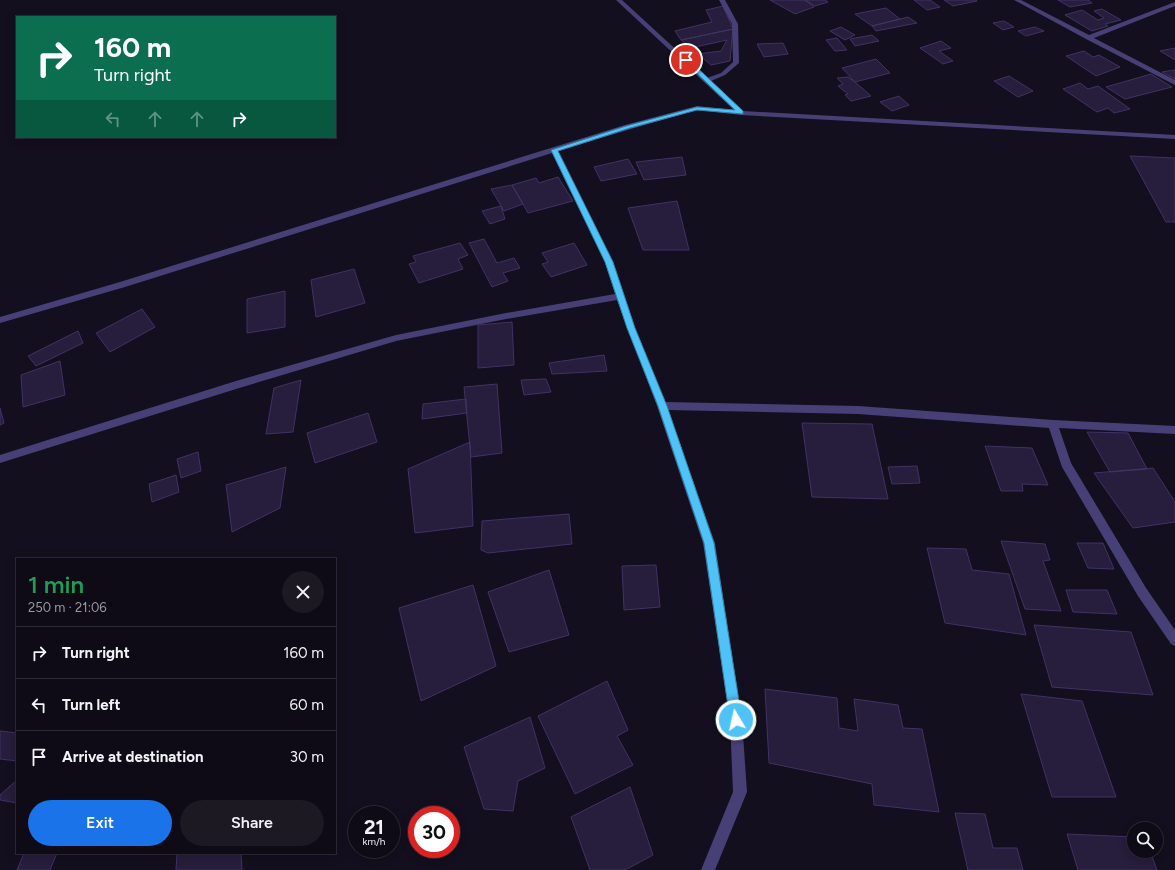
<!DOCTYPE html>
<html lang="en">
<head>
<meta charset="utf-8">
<style>
	body { margin:0; font-family:Figtree,sans-serif; background:#1c1923; color:#f1f3f6; height:100vh; display:flex; flex-direction:column; font-size:15px; white-space:nowrap }
	* { box-sizing:border-box; margin:0 }
	p { font-size:13px; color:#9b9ba1 }
	.icon { flex:none; width:22px; height:22px; fill:none; stroke:currentColor; stroke-width:2; stroke-linecap:round; stroke-linejoin:round }
	.map { position:relative; flex:1; overflow:hidden }
	.panel { position:absolute; left:16px; top:558px; width:320px; height:296px; display:flex; flex-direction:column; background:#0e0b16; border-radius:0px; box-shadow:0 2px 10px #0003,0 0 0 1px #2e2b35 }
	.panel>* { flex:none }
	.guide { position:absolute; left:16px; top:16px; width:320px; height:122px; border-radius:0px; box-shadow:0 2px 10px #0003,0 0 0 1px #2e2b35; background:#0b6e4f; color:#fff; overflow:hidden }
	.buttons { position:absolute; left:1127px; top:822px; display:grid; gap:8px }
	.buttons a { display:grid; place-items:center; width:36px; height:36px; border-radius:50%; background:#0e0b16; box-shadow:0 2px 10px #0003,0 0 0 1px #2e2b35; font-size:20px }
	.speed { position:absolute; left:348px; top:806px; display:flex; gap:8px; font-size:20px; font-weight:700; text-align:center }
	.speed>* { display:grid; place-content:center; width:52px; height:52px; border-radius:50%; background:#0e0b16; box-shadow:0 2px 10px #0003,0 0 0 1px #2e2b35; line-height:1 }
	.speed small { font-size:10px; font-weight:400 }
	.speed .limit { border:6px solid #d22; background:#fff; color:#111 }
	.pin { position:absolute; display:grid; place-items:center; width:34px; height:34px; color:#fff; margin:-17px; border:2px solid #fff; border-radius:50%; box-shadow:0 1px 4px #0007 }
	.me { position:absolute; width:44px; margin:-22px; rotate:351deg; stroke-linejoin:round; filter:drop-shadow(0 0 3px #0008) }
	.turn { display:flex; align-items:center; gap:14px; height:84px; padding:0 12px; font-size:18px }
	.turn .icon { width:52px; height:52px; stroke-width:2.5 }
	.turn b { display:block; font-size:28px; line-height:34px }
	.lanes { display:flex; align-items:center; height:38px; padding:0 12px; background:#0003; justify-content:center; gap:20px; direction:ltr }
	.lanes .off { opacity:.35 }
	.round { display:grid; place-items:center; flex:none; width:42px; height:42px; border-radius:21px; background:#1c1923 }
	.headline { display:flex; align-items:center; justify-content:space-between; height:68px; padding:0 12px }
	h1 { font-size:24px; font-weight:600; line-height:30px; color:#1e9e55 }
	.action { display:flex; gap:8px; margin-top:auto; padding:8px 12px }
	.action a { flex:1; height:46px; border-radius:24px; background:#1a73e8; color:#fff; font-size:16px; font-weight:600; line-height:46px; text-align:center }
	.action a+a { background:#1c1923; color:#f1f3f6 }
	ul { padding:0; list-style:none }
	li { display:flex; align-items:center; gap:12px; height:52px; padding:0 12px; border-top:1px solid #2e2b35 }
	li div { flex:1 }
	li b { display:block; font-size:15px }
	li em { font-style:normal }
	.map>svg:first-child { display:block }
	.building { fill:#271d3c; stroke:#413265 }
	.lines { fill:none; stroke-linecap:round; stroke-linejoin:round }
	.minor { fill:#474077; fill-rule:evenodd }
	.route { fill:#4fc3f7; stroke:#337fa1 }
</style>
</head>
<body>
<div class="map">
<svg width="1175" height="870" viewBox="0 0 1175 870">
	<rect width="100%" height="100%" fill="#130f1e"/>
	<!-- building -->
	<path class="building" d="M770,0H805L814,7L795,14Z
		M805,0H825L828,2L815,6Z
		M914,0H930L940,7L927,10Z
		M944,0H976L977,1L953,6Z
		M1058,0H1088L1092,3L1070,7Z
		M723,6L733,29L681,40L675,31L712,22L706,10Z
		M886,8L900,19L872,26L855,14Z
		M1102,9L1121,20L1105,24L1108,26L1092,31L1065,15L1082,10L1098,20L1104,18L1094,11Z
		M908,17L917,23L876,31L872,26Z
		M1004,21L1014,27L1003,30L993,23Z
		M841,27L855,35L845,40L830,31Z
		M1035,27L1044,31L1026,36L1018,31Z
		M733,29L730,61L711,65L698,54L721,51L727,40L691,48L681,40Z
		M872,35L879,41L855,46L850,39Z
		M837,38L847,50L835,51L826,40Z
		M941,41L951,48L939,51L953,61L943,64L920,48Z
		M783,43L788,54L764,57L757,44Z
		M1175,48V60L1160,51Z
		M1084,51L1093,57L1099,55L1120,67L1096,76L1066,56Z
		M876,59L890,73L855,82L842,68Z
		M1175,70V79L1162,72Z
		M1151,74L1172,87L1125,99L1106,87Z
		M1009,76L1033,91L1018,97L994,81Z
		M848,77L855,82L871,96L851,101L845,95L848,94L838,86L843,84L837,78Z
		M1080,83L1088,89L1098,86L1130,109L1114,113L1108,108L1097,112L1063,89Z
		M899,96L909,105L892,111L880,102Z
		M1130,156L1175,158V222H1166Z
		M682,157L686,175L644,180L636,162Z
		M628,159L637,174L601,181L594,167Z
		M558,177L573,201L528,213L512,185L536,178L539,183Z
		M512,185L523,204L504,211L491,189Z
		M677,201L689,250H643L628,208Z
		M501,206L505,219L490,224L482,211Z
		M484,239L497,263L514,258L520,268L503,273L508,281L492,287L469,243Z
		M460,243L468,255L458,259L463,269L419,283L409,264L416,262L413,256Z
		M574,243L587,265L551,277L542,264L548,262L542,253Z
		M354,269L365,303L316,317L311,280Z
		M285,291V327L247,333V299Z
		M142,309L155,327L110,352L96,333Z
		M512,322L514,365L478,368V325Z
		M78,331L83,343L36,366L28,356Z
		M604,355L607,371L552,374L549,363Z
		M60,361L65,395L23,407L21,375Z
		M546,379L551,392L524,395L521,380Z
		M301,380L293,432L266,434L274,388Z
		M497,384L502,453L471,457L464,387Z
		M466,399L467,413L422,419L423,404Z
		M0,408L4,423L0,425Z
		M368,413L377,442L315,463L307,433Z
		M802,423L872,424L888,499L812,497Z
		M1087,432L1128,433L1147,469L1110,472Z
		M470,442L473,526L415,533L408,469Z
		M985,446L1032,448L1048,485L1022,484L1023,491H1001Z
		M198,452L201,471L181,478L177,459Z
		M917,466L920,483L892,484L888,467Z
		M286,467L280,508L232,532L226,485Z
		M1153,468L1175,502V522L1133,528L1094,473Z
		M176,475L179,492L152,502L149,484Z
		M569,514L572,544L488,553L481,550L482,521Z
		M1001,541L1045,544L1050,560L1043,561L1061,611L1025,609Z
		M1077,543H1103L1114,569L1088,568Z
		M927,548L966,549L972,570L1009,574L1026,635L945,623Z
		M656,565L660,607L624,610L622,566Z
		M549,570L569,635L509,652L488,592Z
		M473,585L496,666L421,701L399,608Z
		M1066,590H1107L1117,614L1073,612Z
		M1034,625L1131,632L1153,695L1052,687Z
		M607,681L628,730L617,736L633,765L575,794L538,716Z
		M765,689L837,698L839,728L858,731L854,699L898,705L903,728L922,729L939,812L874,805L872,784L769,763Z
		M1021,694L1082,701L1116,797H1052Z
		M530,717L545,768L518,781L513,811L484,809L464,747Z
		M0,731L17,733V761L0,759Z
		M17,780V803L0,800V795Z
		M630,787L653,855L625,870H590L571,817Z
		M955,813L985,814L993,848H1017L1023,870H968Z
		M1067,834L1134,837V851H1150L1157,870H1078Z
		M24,853H57L50,870H17Z
		M177,853H241L242,870H176Z"/>
	<g class="lines">
		<!-- minor -->
		<path class="minor" d="M616,0H622L707,78L721,73L733,62L732,24L719,0H725L738,24L739,63L725,75L711,81L743,111L1175,135V139L741,115L697,110L631,129L558,151L613,262L635,328L665,402L858,406L1053,420L1175,426V434L1059,428L1071,463L1146,588L1175,630V646L1171,644L1138,596L1062,467L1049,428L858,414L668,410L715,543L742,720L747,792L715,870H701L733,792L730,720L703,543L657,406L617,300L506,319L396,341L236,389L0,463V455L236,381L396,335L506,313L615,294L605,262L552,153L125,287L0,323V317L120,282L625,125L697,106L734,110Z
			M1014,0H1021L1089,35L1175,2V6L1094,38L1175,80V85L1086,39Z"/>
	</g>
	<!-- route -->
	<path class="route" d="M684,59H688L743,111V114L697,110L630,128L558,151L613,262L635,328L667,406L714,543L742,720L740,724L736,726L732,724L730,720L704,543L658,406L627,328L605,262L551,150L626,126L697,107L735,110L684,61Z"/>
</svg>
<div class="buttons">
<a><svg class="icon" aria-label="search" viewBox="0 0 24 24"><circle cx="10" cy="10" r="6"/><path d="M15 15l6 6"/></svg></a>
</div>
<div class="speed"><div>21<small>km/h</small></div><div class="limit">30</div></div>
<div class="pin" style="left:686px;top:60px;background:#d93025"><svg class="icon" aria-label="arrive" viewBox="0 0 24 24"><path d="M6 21V4h12l-3 4 3 4H6"/></svg></div>
<svg class="me" style="left:736px;top:720px" viewBox="-20 -20 40 40"><circle r="17" fill="#4fc3f7" stroke="#fff" stroke-width="3"/><path d="M0-11L8 9 0 5-8 9z" fill="#fff"/></svg>
<div class="guide">
<div class="turn"><svg class="icon" aria-label="right" viewBox="0 0 24 24"><path d="M7 20v-9h11M14 6l5 5-5 5"/></svg><div><b>160 m</b>Turn right</div></div>
<div class="lanes"><svg class="icon off" aria-label="left" viewBox="0 0 24 24"><path d="M17 20v-9H6M10 6l-5 5 5 5"/></svg><svg class="icon off" aria-label="ahead" viewBox="0 0 24 24"><path d="M12 20V5M6 11l6-6 6 6"/></svg><svg class="icon off" aria-label="ahead" viewBox="0 0 24 24"><path d="M12 20V5M6 11l6-6 6 6"/></svg><svg class="icon" aria-label="right" viewBox="0 0 24 24"><path d="M7 20v-9h11M14 6l5 5-5 5"/></svg></div>
</div>
<section class="panel">
<div class="headline"><div><h1>1 min</h1><p>250 m · 21:06</p></div><a class="round"><svg class="icon" aria-label="close" viewBox="0 0 24 24"><path d="M6 6l12 12M18 6L6 18"/></svg></a></div>
<ul>
<li><svg class="icon" aria-label="right" viewBox="0 0 24 24"><path d="M7 20v-9h11M14 6l5 5-5 5"/></svg><div><b>Turn right</b></div><em>160 m</em></li>
<li><svg class="icon" aria-label="left" viewBox="0 0 24 24"><path d="M17 20v-9H6M10 6l-5 5 5 5"/></svg><div><b>Turn left</b></div><em>60 m</em></li>
<li><svg class="icon" aria-label="arrive" viewBox="0 0 24 24"><path d="M6 21V4h12l-3 4 3 4H6"/></svg><div><b>Arrive at destination</b></div><em>30 m</em></li>
</ul>
<div class="action"><a>Exit</a><a>Share</a></div>
</section>
</div>
</body>
</html>
